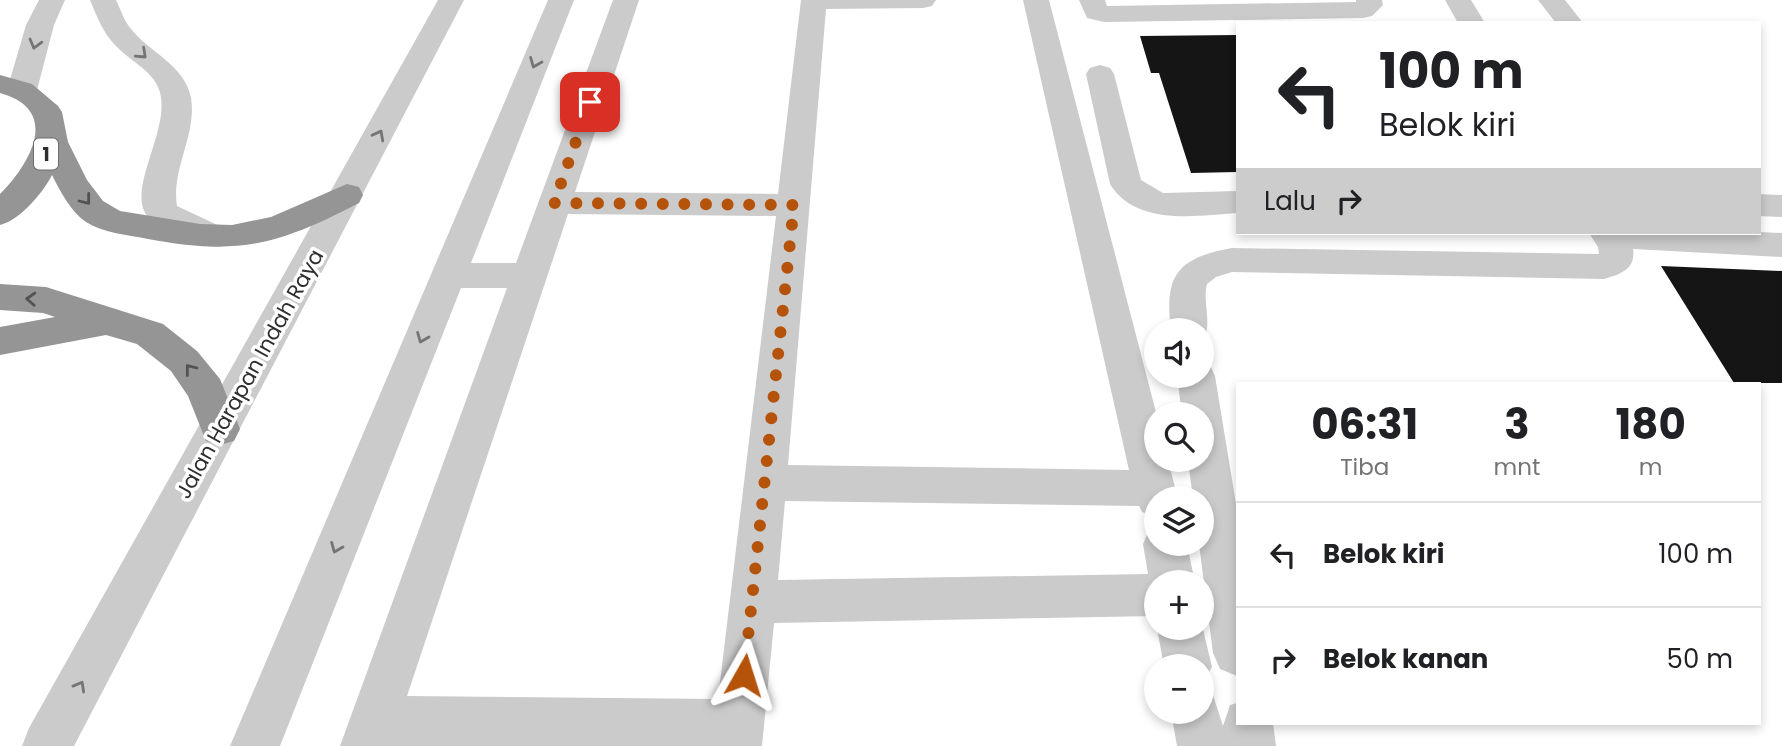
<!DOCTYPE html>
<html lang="id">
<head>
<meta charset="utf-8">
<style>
	body { margin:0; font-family:Poppins,sans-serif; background:#f6f6f6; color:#202124; height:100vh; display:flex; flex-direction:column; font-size:26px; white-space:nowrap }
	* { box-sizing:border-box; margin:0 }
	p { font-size:23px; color:#757577 }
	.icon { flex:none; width:38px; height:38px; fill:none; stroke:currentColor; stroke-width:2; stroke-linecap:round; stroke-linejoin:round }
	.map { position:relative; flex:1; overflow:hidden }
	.panel { position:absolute; left:1236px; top:382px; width:525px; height:343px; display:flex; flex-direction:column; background:#fff; border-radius:0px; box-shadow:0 4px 10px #0003 }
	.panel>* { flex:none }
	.top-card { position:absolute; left:1236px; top:21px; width:525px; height:214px; border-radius:0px; box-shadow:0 4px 10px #0003; background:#fff; color:#202124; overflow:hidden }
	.tools { position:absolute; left:1144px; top:318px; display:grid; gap:14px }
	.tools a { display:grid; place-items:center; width:70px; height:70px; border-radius:50%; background:#fff; box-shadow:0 4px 10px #0003; font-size:35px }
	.pin { position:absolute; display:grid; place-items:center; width:60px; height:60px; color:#fff; margin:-30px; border-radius:14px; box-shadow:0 4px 10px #0006 }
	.me { position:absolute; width:77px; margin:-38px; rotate:6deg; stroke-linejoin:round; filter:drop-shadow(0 0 5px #0008) }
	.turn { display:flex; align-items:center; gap:24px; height:147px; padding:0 28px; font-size:32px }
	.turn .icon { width:91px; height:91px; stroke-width:2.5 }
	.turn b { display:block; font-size:49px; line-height:60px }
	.then { display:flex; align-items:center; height:66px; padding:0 28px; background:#0003; gap:14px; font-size:26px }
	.eta { display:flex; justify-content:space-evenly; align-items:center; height:119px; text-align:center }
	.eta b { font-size:42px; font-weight:700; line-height:49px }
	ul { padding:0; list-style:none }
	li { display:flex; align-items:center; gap:21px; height:105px; padding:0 28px; border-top:2px solid #e0e0e0 }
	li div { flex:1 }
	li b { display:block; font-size:26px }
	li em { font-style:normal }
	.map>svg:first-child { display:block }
	.building { fill:#151515 }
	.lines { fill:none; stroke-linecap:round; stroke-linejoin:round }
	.minor { fill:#cbcbcb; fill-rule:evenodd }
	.highway { fill:#959595; fill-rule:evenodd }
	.oneway { stroke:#757575 }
	.oneway2 { stroke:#525252 }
	.route { stroke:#b45309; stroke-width:12; stroke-dasharray:0 21.6 }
	.labels { text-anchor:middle; stroke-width:7; stroke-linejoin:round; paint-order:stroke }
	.shield { fill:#fff; stroke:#6d6d6d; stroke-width:2 }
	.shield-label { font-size:19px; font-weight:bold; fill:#2e2e2e }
	.street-label { font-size:21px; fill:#2e2e2e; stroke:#fff }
</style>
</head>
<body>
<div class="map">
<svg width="1782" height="746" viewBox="0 0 1782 746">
	<rect width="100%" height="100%" fill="#fff"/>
	<!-- building -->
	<path class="building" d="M1237,35V172L1191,173L1159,73H1151L1140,36Z
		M1661,266L1782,271V383H1734Z"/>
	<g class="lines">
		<!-- minor -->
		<path class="minor" d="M39,0H65L54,25L37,90L32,96L22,99L12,96L7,90L26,25Z
			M90,0H116C121,10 124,21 131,29C150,53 185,65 191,98C197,135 171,169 177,206L226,229L231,237L226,245C209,250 197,243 180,236C170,232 156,226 148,217C124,189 175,125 158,87C151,70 129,60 116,46C103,33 97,17 90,0Z
			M438,0H464L74,746H22L29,728Z
			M548,0H574L471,263H516L613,0H639L575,192L778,194L801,0H936L932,6L923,8L826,9L788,465L1129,470L1023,0H1049L1157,416V460H1168L1178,499H1157V517L1142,512L1139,506L785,501L778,580L1148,574L1143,544L1149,530L1157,527V544H1187L1195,583H1157V616L774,623L762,746H340L507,288H461L280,746H230ZM568,214L776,216L718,699L407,696Z
			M1079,0H1105L1107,6L1356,2V0H1382L1383,5L1372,16L1363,18L1104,22L1087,18Z
			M1445,0H1471L1485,23H1458Z
			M1538,0H1565L1583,23H1556Z
			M1100,65L1110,68L1114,74L1141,180L1163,193L1237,191V213C1195,216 1136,226 1110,184L1086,74L1090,68Z
			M1759,194L1782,195V217L1759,216Z
			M1759,232L1782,233V257L1633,249C1636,269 1621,274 1604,279L1232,272L1216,277L1207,284C1202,303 1213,323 1203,341L1202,331H1171C1164,275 1177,258 1232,248L1599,254L1598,247L1589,233Z
			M1202,363L1210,365L1215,376L1237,510V676L1220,669L1213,653L1199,544H1202V499H1193L1188,460H1202V415H1182L1177,376H1202Z
			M1202,625L1212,667L1202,685V667H1164L1157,628H1202Z
			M1202,690L1213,695L1223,726L1230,705L1237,703V723H1273L1276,746H1177L1171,712H1202Z"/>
		<!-- highway -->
		<path class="highway" d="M0,75L32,84L58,106L62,112L68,142L87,180L103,201L120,211L200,224L232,225L271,217L347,184L359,187L363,195L359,203C278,245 239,256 148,239C129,235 103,233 86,222C71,212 60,191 52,175C42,194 20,220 0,225V194C30,164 62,110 0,93Z
			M0,284L46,287L163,324L197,351L220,379L240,429L234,441L220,445L206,441L188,396L171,371L137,344L106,335L0,355V327L55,317L43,313L0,310Z"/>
	</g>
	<!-- one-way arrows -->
	<defs><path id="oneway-chevron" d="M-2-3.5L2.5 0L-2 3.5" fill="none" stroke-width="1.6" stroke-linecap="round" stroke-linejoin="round" transform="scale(1.75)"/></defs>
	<g class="oneway">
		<use href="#oneway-chevron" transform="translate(35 44) rotate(105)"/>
		<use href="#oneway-chevron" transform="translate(142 54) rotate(43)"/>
		<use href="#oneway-chevron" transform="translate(535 63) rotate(112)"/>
		<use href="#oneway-chevron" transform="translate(379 135) rotate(-62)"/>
		<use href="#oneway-chevron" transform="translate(422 338) rotate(112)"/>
		<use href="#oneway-chevron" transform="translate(336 548) rotate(112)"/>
		<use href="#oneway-chevron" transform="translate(80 686) rotate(-61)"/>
	</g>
	<g class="oneway2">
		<use href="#oneway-chevron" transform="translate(86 200) rotate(52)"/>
		<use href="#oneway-chevron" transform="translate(31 299) rotate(-177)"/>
		<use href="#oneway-chevron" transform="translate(190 369) rotate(-128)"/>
	</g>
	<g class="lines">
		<!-- route -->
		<path class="route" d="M590,102L554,203L794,205L744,675"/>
	</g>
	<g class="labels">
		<!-- shield labels -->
		<rect class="shield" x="34" y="138.5" width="24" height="31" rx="5"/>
		<g class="shield-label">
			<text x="46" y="161">1</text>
		</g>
		<!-- street labels -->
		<g class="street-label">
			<text transform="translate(250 374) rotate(-61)" y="7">Jalan Harapan Indah Raya</text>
		</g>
	</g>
</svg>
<div class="tools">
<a><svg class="icon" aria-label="sound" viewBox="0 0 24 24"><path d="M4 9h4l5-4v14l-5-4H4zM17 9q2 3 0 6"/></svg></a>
<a><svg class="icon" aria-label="search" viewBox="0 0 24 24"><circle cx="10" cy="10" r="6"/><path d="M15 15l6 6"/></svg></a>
<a><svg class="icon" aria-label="layers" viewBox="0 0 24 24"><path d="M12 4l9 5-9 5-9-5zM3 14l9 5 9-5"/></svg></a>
<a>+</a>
<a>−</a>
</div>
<div class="pin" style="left:590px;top:102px;background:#d93025"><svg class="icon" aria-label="arrive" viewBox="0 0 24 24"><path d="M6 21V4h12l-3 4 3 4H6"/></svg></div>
<svg class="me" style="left:744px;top:675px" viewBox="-20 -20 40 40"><path d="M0-17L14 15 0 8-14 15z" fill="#b45309" stroke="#fff" stroke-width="4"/></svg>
<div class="top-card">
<div class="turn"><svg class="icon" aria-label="left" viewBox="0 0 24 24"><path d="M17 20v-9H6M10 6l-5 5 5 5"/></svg><div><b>100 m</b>Belok kiri</div></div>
<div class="then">Lalu<svg class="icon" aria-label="right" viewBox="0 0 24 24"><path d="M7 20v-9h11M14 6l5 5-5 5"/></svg></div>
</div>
<section class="panel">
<div class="eta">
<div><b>06:31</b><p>Tiba</p></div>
<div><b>3</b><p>mnt</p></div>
<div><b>180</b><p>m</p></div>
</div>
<ul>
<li><svg class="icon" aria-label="left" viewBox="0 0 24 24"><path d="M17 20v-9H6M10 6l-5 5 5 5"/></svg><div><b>Belok kiri</b></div><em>100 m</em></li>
<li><svg class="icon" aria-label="right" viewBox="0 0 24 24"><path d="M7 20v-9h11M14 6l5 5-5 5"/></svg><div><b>Belok kanan</b></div><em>50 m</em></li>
</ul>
</section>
</div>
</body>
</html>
